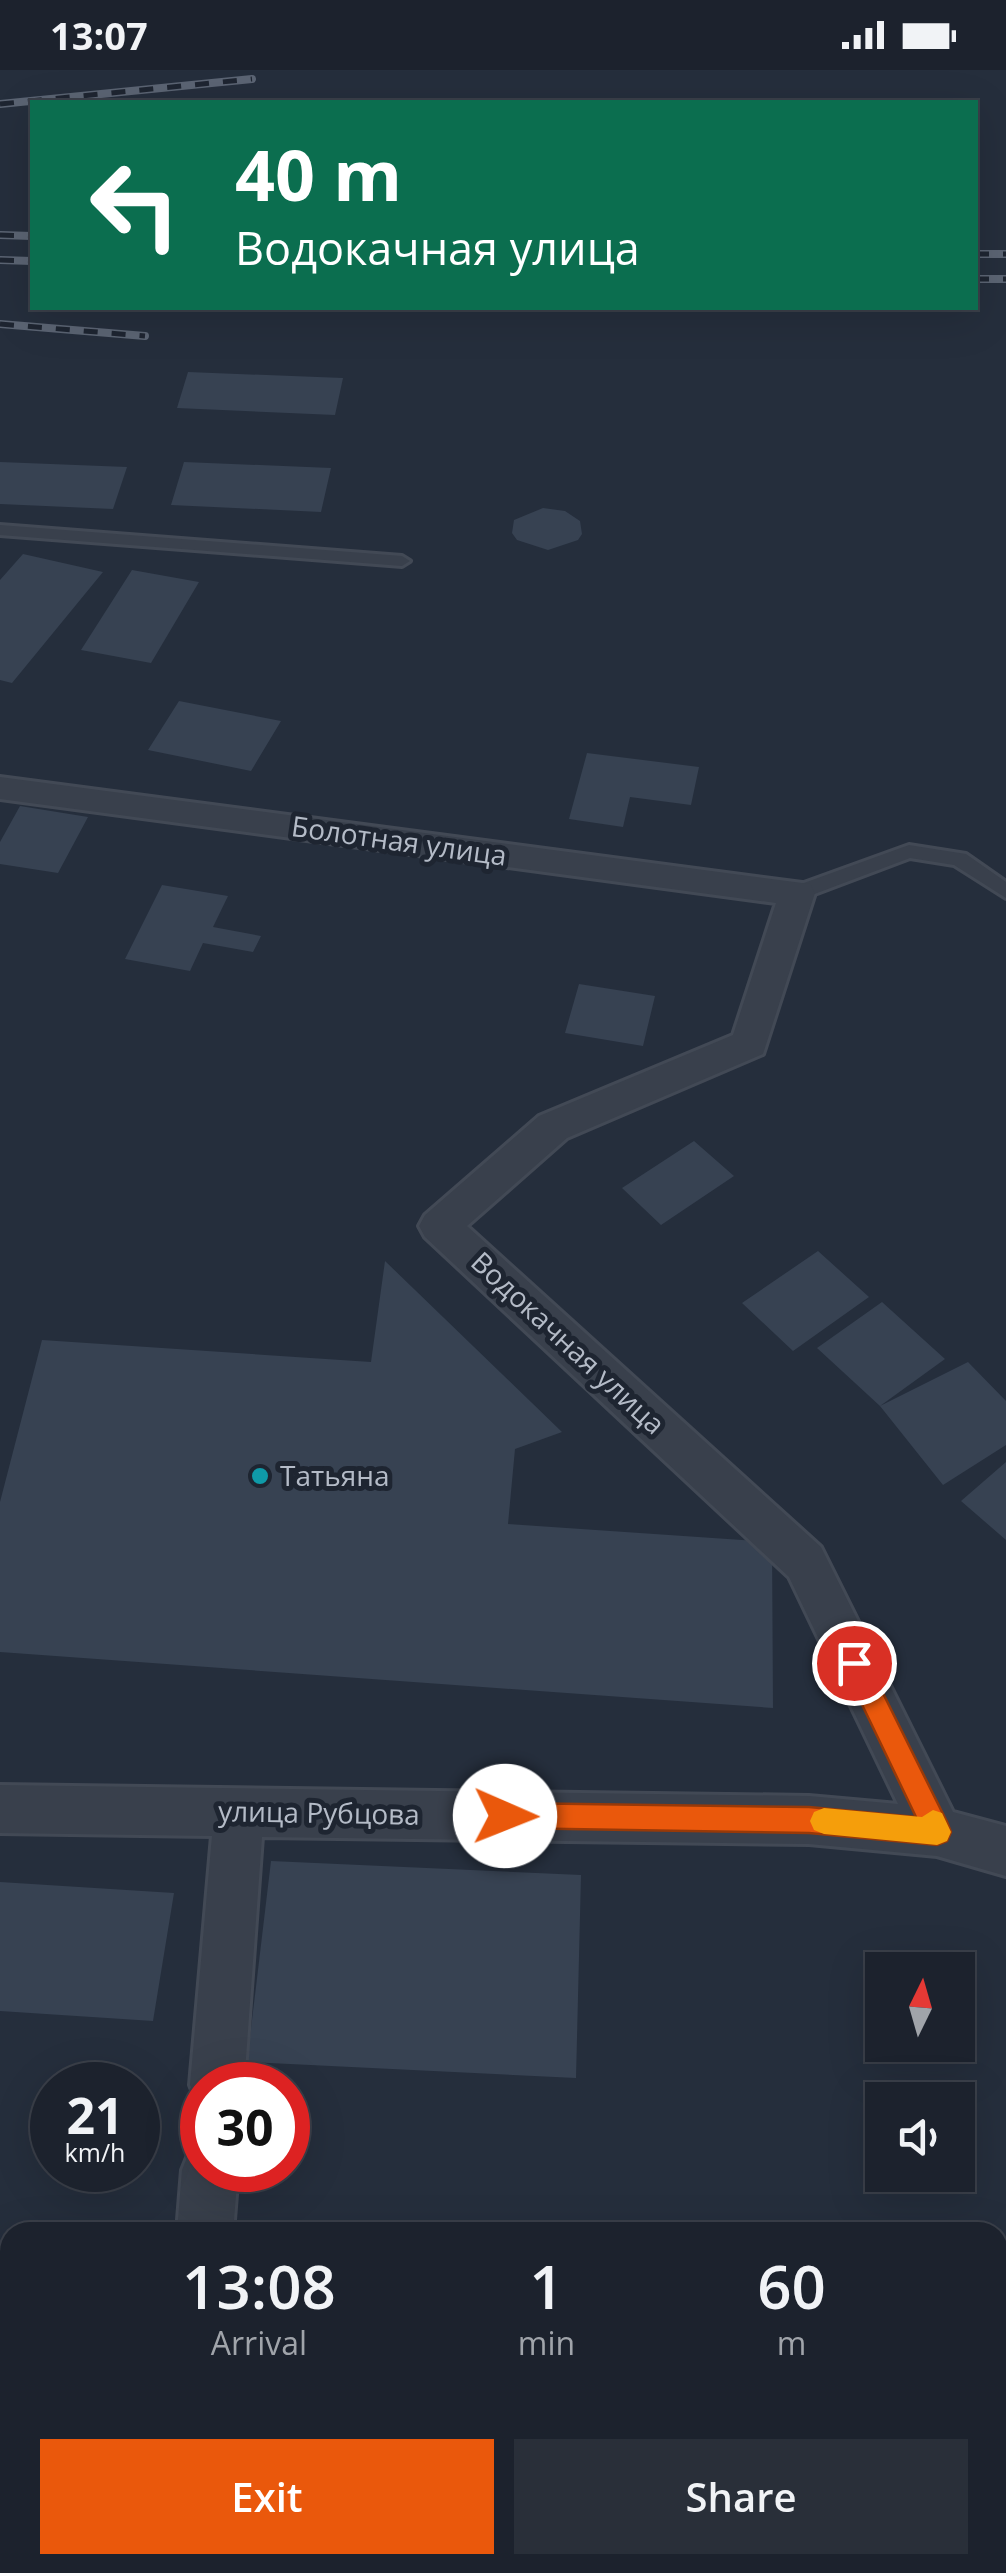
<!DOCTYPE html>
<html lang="en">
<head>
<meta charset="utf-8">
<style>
	body { margin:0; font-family:"Open Sans",sans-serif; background:#292f39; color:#f1f3f6; height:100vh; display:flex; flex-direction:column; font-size:38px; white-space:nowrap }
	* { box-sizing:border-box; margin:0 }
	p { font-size:32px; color:#a0a4aa }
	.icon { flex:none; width:55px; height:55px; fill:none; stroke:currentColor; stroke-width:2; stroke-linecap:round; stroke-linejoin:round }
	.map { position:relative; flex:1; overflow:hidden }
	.drawer { position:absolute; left:0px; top:2152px; width:1008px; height:352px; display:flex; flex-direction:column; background:#1c222d; border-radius:30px 30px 0 0; box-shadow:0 10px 40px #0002,0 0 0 2px #3a3f49 }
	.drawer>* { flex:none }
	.banner { position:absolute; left:30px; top:30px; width:948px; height:210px; border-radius:0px; box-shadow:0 10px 40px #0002,0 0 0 2px #3a3f49; background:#0b6e4f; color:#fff; overflow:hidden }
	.needle { width:65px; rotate:5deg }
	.buttons { position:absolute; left:865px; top:1882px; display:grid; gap:20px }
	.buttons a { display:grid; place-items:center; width:110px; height:110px; border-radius:0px; background:#1c222d; box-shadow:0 10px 40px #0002,0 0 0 2px #3a3f49; font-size:50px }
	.speed { position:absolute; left:30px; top:1992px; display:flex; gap:20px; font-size:50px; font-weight:700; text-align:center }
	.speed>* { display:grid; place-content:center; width:130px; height:130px; border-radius:50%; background:#1c222d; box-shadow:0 10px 40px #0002,0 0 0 2px #3a3f49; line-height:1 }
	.speed small { font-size:25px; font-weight:400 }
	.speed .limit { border:15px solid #d22; background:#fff; color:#111 }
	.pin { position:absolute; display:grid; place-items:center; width:85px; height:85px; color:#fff; margin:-42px; border:5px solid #fff; border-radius:50%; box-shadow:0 2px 10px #0007 }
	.me { position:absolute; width:110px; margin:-55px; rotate:91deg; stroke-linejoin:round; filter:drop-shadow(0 0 8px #0008) }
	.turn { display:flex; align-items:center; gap:35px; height:210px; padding:0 40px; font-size:45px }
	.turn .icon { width:130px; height:130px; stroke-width:2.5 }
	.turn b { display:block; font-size:70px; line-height:85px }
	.eta { display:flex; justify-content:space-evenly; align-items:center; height:170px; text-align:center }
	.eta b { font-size:60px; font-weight:600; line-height:70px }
	.action { display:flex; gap:20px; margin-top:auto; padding:20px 40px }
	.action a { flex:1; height:115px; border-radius:0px; background:#ea580c; color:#fff; font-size:40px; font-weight:600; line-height:115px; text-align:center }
	.action a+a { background:#292f39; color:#f1f3f6 }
	.status { display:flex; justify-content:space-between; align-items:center; height:70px; padding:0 50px; background:#1c222d; direction:ltr }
	.status svg { height:28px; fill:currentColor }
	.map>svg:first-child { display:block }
	.building { fill:#374252 }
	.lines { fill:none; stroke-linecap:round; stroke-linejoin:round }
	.lane-casing { stroke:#424955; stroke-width:6 }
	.street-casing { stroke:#424955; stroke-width:6 }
	.lane { fill:#39404c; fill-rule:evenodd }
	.street { fill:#39404c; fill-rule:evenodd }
	.rail-casing { stroke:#5b6473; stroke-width:8 }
	.rail { stroke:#1e2531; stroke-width:5; stroke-dasharray:14; stroke-linecap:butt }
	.route { fill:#ea580c; stroke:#983908; stroke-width:2.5 }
	.slow { fill:#f59e0b }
	.culture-dot { fill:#0f9aa8; stroke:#1e2531; stroke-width:4 }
	.labels { text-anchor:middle; stroke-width:10; stroke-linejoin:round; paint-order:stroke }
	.street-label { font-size:28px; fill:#b4bbc7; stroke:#1e2531 }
	.poi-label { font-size:28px; fill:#b4bbc7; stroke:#1e2531; text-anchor:start }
</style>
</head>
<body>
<div class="status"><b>13:07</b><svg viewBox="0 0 49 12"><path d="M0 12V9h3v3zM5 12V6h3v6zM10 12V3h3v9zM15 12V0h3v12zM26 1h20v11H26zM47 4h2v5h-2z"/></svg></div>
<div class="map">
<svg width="1006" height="2503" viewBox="0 0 1006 2503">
	<rect width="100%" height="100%" fill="#252e3c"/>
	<!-- building -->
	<path class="building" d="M188,302L343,308L335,345L177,338Z
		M0,392L127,397L113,439L0,434Z
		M184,392L331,398L321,442L171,435Z
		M543,438L565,441L580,451L582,464L578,470L548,480L517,470L512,463L514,450Z
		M23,484L103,502L12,613L0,610V510Z
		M132,500L199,512L151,593L81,580Z
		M179,631L281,651L251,701L148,680Z
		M587,683L699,697L691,735L630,727L623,757L569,749Z
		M20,736L88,747L58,803L0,794V772Z
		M162,815L228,826L213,857L261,866L253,882L203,873L190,901L125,889Z
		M579,914L655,926L643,976L565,963Z
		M694,1071L734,1106L661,1155L622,1118Z
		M818,1181L869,1227L793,1281L742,1233Z
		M385,1191L562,1362L515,1379L508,1454L772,1472L773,1638L0,1582V1432L42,1270L371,1292Z
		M882,1232L945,1289L880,1336L817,1278Z
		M968,1292L1006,1331V1375L943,1415L880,1336Z
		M1006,1392V1470L961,1431Z
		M271,1791L581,1805L576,2008L247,1992Z
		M0,1812L174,1823L153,1951L0,1941Z
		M998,2375L1006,2376V2503H996Z"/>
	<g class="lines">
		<!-- lane casing -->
		<g class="lane-casing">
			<path id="lane" d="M0,455L402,486L410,491L402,496L0,465Z
				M909,775L966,784L1006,812V828L954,795L910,788L804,828L797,830L787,823L790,818Z"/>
		</g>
		<!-- street casing -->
		<g class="street-casing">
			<path id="street" d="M0,707L810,814L815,823L763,984L567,1068L467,1156L821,1477L953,1742L1006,1756V1806L937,1786L809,1774L262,1767L244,2015H202V2036L198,2034L190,2015L212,1766L0,1763V1715L809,1726L898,1734L789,1507L425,1167L419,1156L425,1145L539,1046L733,965L776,833L0,729Z
				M202,2075V2100H238L233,2162H177L182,2100L190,2080Z
				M146,2495H208L207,2503H145Z"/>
		</g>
		<!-- lane -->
		<use href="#lane" class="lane"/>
		<!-- street -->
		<use href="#street" class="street"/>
		<!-- rail casing -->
		<g class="rail-casing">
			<path id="rail" d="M0,34L252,9
				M0,165L32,166
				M975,184H1006
				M0,190L32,191
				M975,209H1006
				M0,254L145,266"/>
		</g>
		<!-- rail -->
		<use href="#rail" class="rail"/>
	</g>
	<!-- route -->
	<path class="route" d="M854,1581L864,1585L947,1752L951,1762L947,1771L937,1775L809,1763L505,1758L496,1755L492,1746L496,1736L505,1733L809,1737L916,1747L842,1593L845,1585Z"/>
	<!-- slow -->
	<path class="slow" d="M824,1738L922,1747L933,1740L942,1743L951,1762L947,1771L937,1775L824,1764L814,1760L810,1751L814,1742Z"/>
	<!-- markers -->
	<circle class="culture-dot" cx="260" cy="1406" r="10"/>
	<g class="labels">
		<!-- street labels -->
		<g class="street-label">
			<text transform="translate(399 771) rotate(8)" y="10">Болотная улица</text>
			<text transform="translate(568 1273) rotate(43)" y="10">Водокачная улица</text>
			<text transform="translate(319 1743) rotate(1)" y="10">улица Рубцова</text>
		</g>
		<!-- poi labels -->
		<g class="poi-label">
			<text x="280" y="1416">Татьяна</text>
		</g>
	</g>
</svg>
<div class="buttons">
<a><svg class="needle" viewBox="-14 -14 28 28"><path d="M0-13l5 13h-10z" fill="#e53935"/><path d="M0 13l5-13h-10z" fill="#a0a4aa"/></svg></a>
<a><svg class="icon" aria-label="sound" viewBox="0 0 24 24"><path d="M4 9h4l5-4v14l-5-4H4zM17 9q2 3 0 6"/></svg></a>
</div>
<div class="speed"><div>21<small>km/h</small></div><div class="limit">30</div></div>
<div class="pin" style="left:854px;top:1593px;background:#d93025"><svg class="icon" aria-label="arrive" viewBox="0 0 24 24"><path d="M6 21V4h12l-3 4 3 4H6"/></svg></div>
<svg class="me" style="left:505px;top:1746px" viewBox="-20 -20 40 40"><circle r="19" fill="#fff"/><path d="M0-13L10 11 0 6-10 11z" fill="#ea580c"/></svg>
<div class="banner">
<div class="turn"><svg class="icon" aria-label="left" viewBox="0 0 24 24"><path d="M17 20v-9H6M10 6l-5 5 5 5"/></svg><div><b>40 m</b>Водокачная улица</div></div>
</div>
<section class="drawer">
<div class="eta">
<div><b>13:08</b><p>Arrival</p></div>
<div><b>1</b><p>min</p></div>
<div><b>60</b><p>m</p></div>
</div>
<div class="action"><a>Exit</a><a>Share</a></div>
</section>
</div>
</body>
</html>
